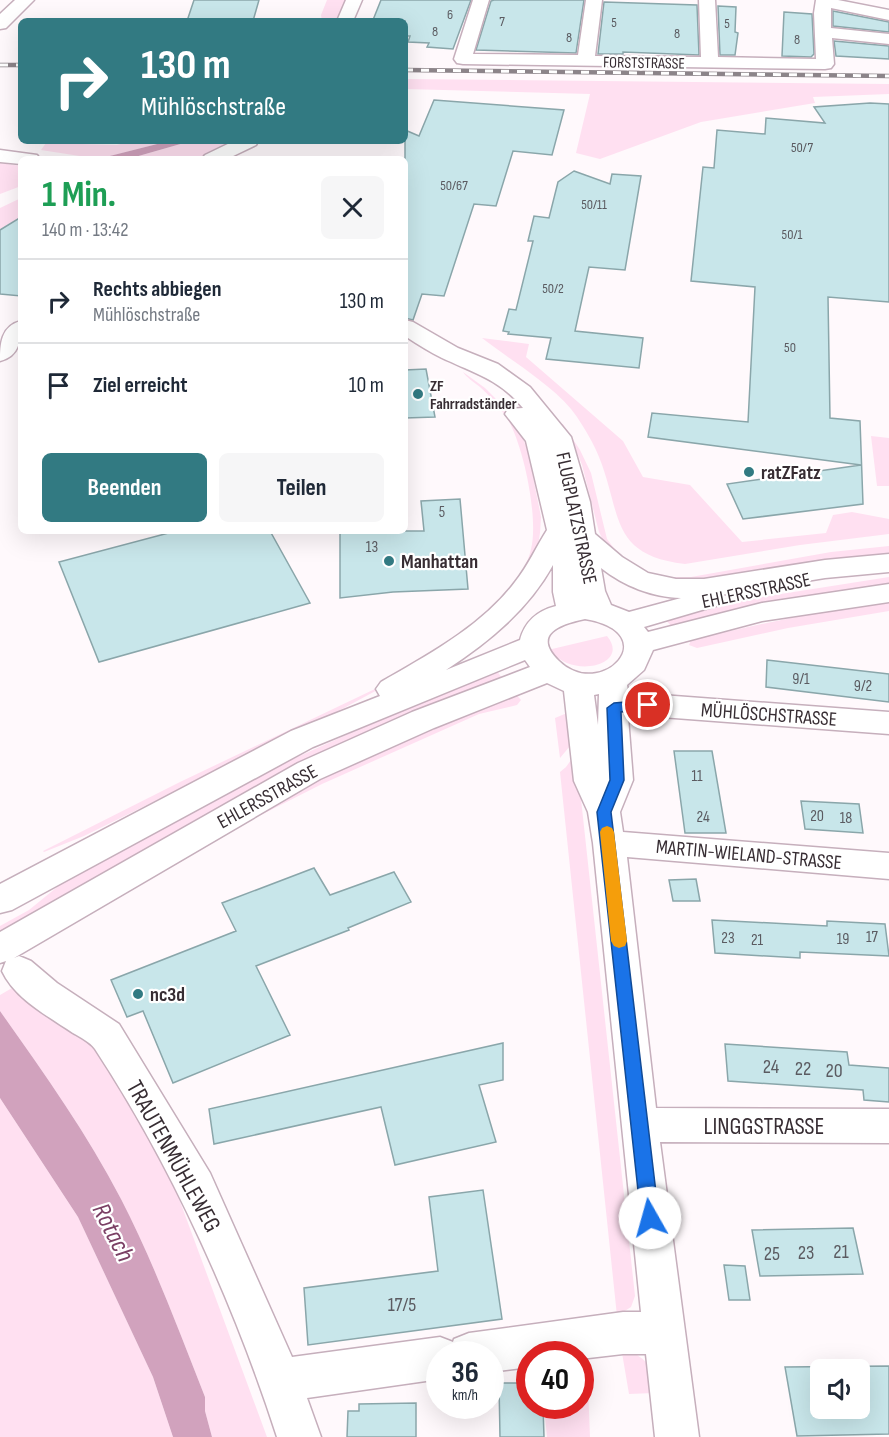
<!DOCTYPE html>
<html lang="de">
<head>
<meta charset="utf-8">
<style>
	body { margin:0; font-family:"Sofia Sans Condensed",sans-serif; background:#f6f6f7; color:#1f2937; height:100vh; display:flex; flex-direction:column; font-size:22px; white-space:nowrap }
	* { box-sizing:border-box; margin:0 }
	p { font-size:20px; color:#747a83 }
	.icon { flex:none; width:33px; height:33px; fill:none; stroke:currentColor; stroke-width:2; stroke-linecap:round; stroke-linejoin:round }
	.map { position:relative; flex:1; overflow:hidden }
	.drawer { position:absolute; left:18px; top:156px; width:390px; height:378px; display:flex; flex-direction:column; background:#fff; border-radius:9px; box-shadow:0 6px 24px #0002 }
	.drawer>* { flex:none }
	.guide { position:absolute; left:18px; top:18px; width:390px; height:126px; border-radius:9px; box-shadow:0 6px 24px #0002; background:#327a82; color:#fff; overflow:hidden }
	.controls { position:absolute; left:810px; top:1359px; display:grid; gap:12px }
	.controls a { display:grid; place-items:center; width:60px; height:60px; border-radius:9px; background:#fff; box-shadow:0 6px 24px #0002; font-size:30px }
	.speed { position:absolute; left:426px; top:1341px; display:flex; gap:12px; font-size:30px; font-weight:700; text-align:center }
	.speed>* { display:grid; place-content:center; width:78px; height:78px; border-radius:50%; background:#fff; box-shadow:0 6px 24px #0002; line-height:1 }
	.speed small { font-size:15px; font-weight:400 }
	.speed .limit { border:9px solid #d22; background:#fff; color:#111 }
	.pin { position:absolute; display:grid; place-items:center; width:51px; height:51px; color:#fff; margin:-26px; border:3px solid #fff; border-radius:50%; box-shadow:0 2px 6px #0007 }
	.me { position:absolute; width:66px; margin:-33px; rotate:353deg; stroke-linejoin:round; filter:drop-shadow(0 0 4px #0008) }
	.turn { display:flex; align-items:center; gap:21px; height:126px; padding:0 24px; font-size:27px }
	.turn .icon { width:78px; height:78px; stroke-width:2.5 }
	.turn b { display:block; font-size:42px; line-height:51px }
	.round { display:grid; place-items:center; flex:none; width:63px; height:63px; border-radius:9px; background:#f6f6f7 }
	.summary { display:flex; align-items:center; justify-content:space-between; height:102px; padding:0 24px }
	h1 { font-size:36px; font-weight:700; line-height:45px; color:#1e9e55 }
	.button { display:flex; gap:12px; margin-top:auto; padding:12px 24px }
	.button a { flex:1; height:69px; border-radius:9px; background:#327a82; color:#fff; font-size:24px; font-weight:700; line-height:69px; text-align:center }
	.button a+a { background:#f6f6f7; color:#1f2937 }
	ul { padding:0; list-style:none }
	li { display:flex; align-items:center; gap:18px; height:84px; padding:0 24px; border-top:2px solid #e0e1e3 }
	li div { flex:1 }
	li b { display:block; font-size:22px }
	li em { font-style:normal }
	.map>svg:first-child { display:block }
	.green { fill:#ffe0f1 }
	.water { fill:#d1a2bd }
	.building { fill:#c8e6ea; stroke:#8aa6aa; stroke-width:1.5; fill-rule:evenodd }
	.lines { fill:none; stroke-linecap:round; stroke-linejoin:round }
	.minor-casing { stroke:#c6afbc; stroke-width:3 }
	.major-casing { stroke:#c6afbc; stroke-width:3 }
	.minor { fill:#fff; fill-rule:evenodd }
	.major { fill:#fff; fill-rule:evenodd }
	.rail-casing { stroke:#8c8489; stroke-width:4.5 }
	.rail { stroke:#fff; stroke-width:3; stroke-dasharray:8; stroke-linecap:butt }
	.route { fill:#1a73e8; stroke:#114b97; stroke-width:1.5 }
	.slow { fill:#f59e0b }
	.poi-dot { fill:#327a82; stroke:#fff; stroke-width:2 }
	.labels { text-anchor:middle; stroke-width:4.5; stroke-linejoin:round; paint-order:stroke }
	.far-number-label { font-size:14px; fill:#5b5b61 }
	.far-street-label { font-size:16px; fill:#372d33; stroke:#fff }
	.far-poi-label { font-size:16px; font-weight:bold; fill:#372d33; stroke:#fff; text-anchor:start }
	.number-label { font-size:16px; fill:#5b5b61 }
	.poi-label { font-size:20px; font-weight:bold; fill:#372d33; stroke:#fff; text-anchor:start }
	.street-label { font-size:20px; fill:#372d33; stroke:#fff }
	.near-number-label { font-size:20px; fill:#5b5b61 }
	.near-street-label { font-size:24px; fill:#372d33; stroke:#fff }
	.near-water-label { font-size:26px; font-style:italic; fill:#7b4065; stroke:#fff }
</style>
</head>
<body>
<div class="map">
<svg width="889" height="1437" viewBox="0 0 889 1437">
	<rect width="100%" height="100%" fill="#fff9fc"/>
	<!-- green -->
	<path class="green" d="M327,0H351L342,21H322L321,15Z
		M405,79L889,84V94L813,97L815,103L701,122L600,159L576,153L590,94L405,89Z
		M131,141H169L99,159L41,150L46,143L117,145Z
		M191,141H242L201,159H128Z
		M0,163L21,166V186L0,194Z
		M21,198V217L0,229V208Z
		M482,338L529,344L526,357L623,441L643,477L690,485L742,542L826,533L833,515L852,512L889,519V534L800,545L685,564C609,555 622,514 599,457C594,444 585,429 577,417C559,389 510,360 482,338Z
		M463,372L485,388L514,417L528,451L541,517L540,533L537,552L513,587C520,575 528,563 531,549C539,519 523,440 505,415C497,405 489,395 480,387C474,382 467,378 463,372Z
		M563,424L580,450L591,473L607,539L619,555L640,568L639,572L605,544L599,532L582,465L576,450L558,425Z
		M871,436L889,438V486H877Z
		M889,546V556L693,584L661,577H691L831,552Z
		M889,577V587L672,627L665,619L743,600Z
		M889,602V611L788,628L697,648L689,645L691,640C757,624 822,611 889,602Z
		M456,636H462L381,688L344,708L84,836L44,852L43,851L180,782L377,688Z
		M607,636C631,665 573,679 552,652V649Z
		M497,671L504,681L0,934V926L29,910L78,870L242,782L417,703Z
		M514,692L521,700L517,705L479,714L322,784L249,821L177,864L157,873L267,802Z
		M567,713L575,740L560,758L555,718Z
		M576,753L635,1296L631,1307L617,1316L560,772L566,767Z
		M12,988L92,1040L171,1177L267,1437H212L205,1411V1397C179,1331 154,1263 121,1199C87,1133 43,1072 0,1011V995Z
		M0,1098L78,1217L153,1377L173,1437H0Z
		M621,1347C649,1360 650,1362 654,1393L629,1394Z
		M581,1363L588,1386L590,1437H547L544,1406H580Z"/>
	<!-- water -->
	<path class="water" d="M169,141H191L128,159H98Z
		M0,1011C43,1072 87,1133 121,1199C154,1263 179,1331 205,1397V1411L212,1437H173L153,1377L78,1217L0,1098Z"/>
	<!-- building -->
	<path class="building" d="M194,0H259L253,21H187Z
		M381,0H471L453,49L427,47L429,43L408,42L410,36H405V21L373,20Z
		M494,0H584L576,53L476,50L491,1Z
		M604,2L697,5L699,55L623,52V54H598Z
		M718,6L736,7L735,32L738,33L735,55H720Z
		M833,11L889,22V32L833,26Z
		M784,12L812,14L814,54L811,57L782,56Z
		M834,41L889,46V59L836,56Z
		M434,100L564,110L552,155L513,151L496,206L474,204L444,296L422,294L413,320L405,318V130L419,136Z
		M870,103L889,104V302L828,297L830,418L860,421L863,504L743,519L727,484L861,465L648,437L652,413L748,422L755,287L691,281L703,167L714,168L717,130L765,134L766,118L825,123L814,107Z
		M574,171L610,184L612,174L641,176L625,270L589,267L575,331L643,338L639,368L546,359L551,338L508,334L509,332L503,331L509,309L516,310L533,241H528L534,216L549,218L558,182Z
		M21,217V296L0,294V230Z
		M426,369L435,417L405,418V370Z
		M460,499L468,589L393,592L340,598V531H424L421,501Z
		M176,531H270L310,603L99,662L59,562Z
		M767,660L889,674V702L766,687Z
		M674,751H712L726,833H685Z
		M801,801L859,804L863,833L805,829Z
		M314,868L330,895L394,872L411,902L348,928L349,930L256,966L290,1035L173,1083L143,1011L127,1017L111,980L236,931L222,903Z
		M696,879L700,901H673L669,880Z
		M712,920L827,926V921L885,924L889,956L800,952V958L715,953Z
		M503,1043V1080L479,1085L496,1142L395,1165L381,1107L214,1144L209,1109Z
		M725,1044L847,1052L849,1065L889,1068V1102L864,1100L863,1090L728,1081Z
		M483,1190L502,1319L308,1345L304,1288L438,1271L429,1197Z
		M853,1228L863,1274L760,1276L752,1230Z
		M724,1265L745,1266L750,1300H729Z
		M889,1366V1434L797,1436L785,1367ZM820,1370H860V1408H820Z
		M499,1383H530V1406H543L544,1437H500Z
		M416,1403V1437H347L348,1411H359V1404Z"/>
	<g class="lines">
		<!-- minor casing -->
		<g class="minor-casing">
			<path id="minor" d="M346,0H362L353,21H337Z
				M473,0H489L473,54L578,55L586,0H602L595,56L701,57L699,0H715L718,57L816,59L814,13L816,0H838L889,10V20L831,8V28L889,34V44L832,38L834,64L831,68L825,69L463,64L457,63L454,59Z
				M234,141H258L256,145L227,159H202L205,155Z
				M0,150L37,155L40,159H21V164L0,162Z
				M405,320L413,322L458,348L498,364L530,387L571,437L590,502L595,534L622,557L648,573L676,579H704L825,560L889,554V572L825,578L720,595L723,599L719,605L644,627L648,632L762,603L889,584V602L762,621L653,650L644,670L627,685L629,696L648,694L889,712V734L648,716L628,717L633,780L620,812L623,832L889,853V879L627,857L656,1108L889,1109V1143L660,1142L699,1437H655L646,1354H623L580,1359V1354H530V1367L490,1372V1354H440V1379L307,1398L321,1437H277C234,1304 172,1166 95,1049C90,1042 80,1037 73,1033C48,1016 15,999 2,971L6,961L0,963V932L298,763L412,712L530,667L525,660L313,747L12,910L0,913V884L291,731L380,696L376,689L381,682C428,655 482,626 515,582C528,566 536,547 547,530L526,441L505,414L508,409L523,408C499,379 474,373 442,358C430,352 417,344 405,336ZM553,565V592L556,606C537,611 525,621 520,640L446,670C489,642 528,610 553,565ZM601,568C624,586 652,597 681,598L629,612L611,605L605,591ZM585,619C667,633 601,702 559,661C531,634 561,624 585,619ZM547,683L564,691L574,781L588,812L593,843L641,1312H623L469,1333L454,1339L453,1342L440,1337L292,1357L210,1173L119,1024L57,983L31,961L19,956L14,958L320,779L434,728ZM599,694L598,725L594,695Z
				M21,321C21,339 20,356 0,361C0,344 1,326 21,321Z"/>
		</g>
		<!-- major casing -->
		<g class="major-casing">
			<path id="major" d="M15,0H34L6,28L0,29V14Z"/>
		</g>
		<!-- minor -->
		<use href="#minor" class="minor"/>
		<!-- major -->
		<use href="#major" class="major"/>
		<!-- rail casing -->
		<g class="rail-casing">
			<path id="rail" d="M0,65H21
				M405,70L889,76"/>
		</g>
		<!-- rail -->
		<use href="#rail" class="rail"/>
	</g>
	<!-- route -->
	<path class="route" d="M648,700L654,705L652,709L621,712L624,780L611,812L659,1218L656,1224L650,1226L643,1224L641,1218L597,812L610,780L607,708L614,703Z"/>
	<!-- slow -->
	<path class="slow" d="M607,826L612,828L614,832L627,941L625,946L619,948L614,946L611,941L600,832L602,828Z"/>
	<!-- markers -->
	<g class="poi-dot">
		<circle cx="418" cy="394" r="6"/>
		<circle cx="749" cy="472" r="6"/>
		<circle cx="389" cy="561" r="6"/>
		<circle cx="138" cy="994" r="6"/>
	</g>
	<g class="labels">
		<!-- far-number labels -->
		<g class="far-number-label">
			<text x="450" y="19">6</text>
			<text x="502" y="26">7</text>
			<text x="614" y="27">5</text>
			<text x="727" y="28">5</text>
			<text x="435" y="36">8</text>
			<text x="677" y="38">8</text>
			<text x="569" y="42">8</text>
			<text x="797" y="44">8</text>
			<text x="802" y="152">50/7</text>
			<text x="454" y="190">50/67</text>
			<text x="594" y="209">50/11</text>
			<text x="792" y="239">50/1</text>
			<text x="553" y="293">50/2</text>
			<text x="790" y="352">50</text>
		</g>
		<!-- far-street labels -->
		<g class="far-street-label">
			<text transform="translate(644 62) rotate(1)" y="6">FORSTSTRASSE</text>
		</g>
		<!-- far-poi labels -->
		<g class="far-poi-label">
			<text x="430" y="391">ZF<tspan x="430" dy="18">Fahrradständer</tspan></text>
		</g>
		<!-- number labels -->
		<g class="number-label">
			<text x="442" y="517">5</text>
			<text x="372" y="552">13</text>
			<text x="801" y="684">9/1</text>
			<text x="863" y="691">9/2</text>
			<text x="697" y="781">11</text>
			<text x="817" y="821">20</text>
			<text x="703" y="822">24</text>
			<text x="846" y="823">18</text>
			<text x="872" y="942">17</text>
			<text x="728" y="943">23</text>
			<text x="843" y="944">19</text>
			<text x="757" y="945">21</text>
		</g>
		<!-- poi labels -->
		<g class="poi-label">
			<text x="761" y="479">ratZFatz</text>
			<text x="401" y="568">Manhattan</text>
			<text x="150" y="1001">nc3d</text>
		</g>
		<!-- street labels -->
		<g class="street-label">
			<text transform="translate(577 518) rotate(78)" y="7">FLUGPLATZSTRASSE</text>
			<text transform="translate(756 590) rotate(-12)" y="7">EHLERSSTRASSE</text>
			<text transform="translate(769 714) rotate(4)" y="7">MÜHLÖSCHSTRASSE</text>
			<text transform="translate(267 796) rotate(-29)" y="7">EHLERSSTRASSE</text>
			<text transform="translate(749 854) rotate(5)" y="7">MARTIN-WIELAND-STRASSE</text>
		</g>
		<!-- near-number labels -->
		<g class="near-number-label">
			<text x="771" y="1073">24</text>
			<text x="803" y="1075">22</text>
			<text x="834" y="1077">20</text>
			<text x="841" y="1258">21</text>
			<text x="806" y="1259">23</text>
			<text x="772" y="1260">25</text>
			<text x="402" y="1311">17/5</text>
		</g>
		<!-- near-street labels -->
		<g class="near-street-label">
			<text x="764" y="1134">LINGGSTRASSE</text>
			<text transform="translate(174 1156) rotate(61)" y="8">TRAUTENMÜHLEWEG</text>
		</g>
		<!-- near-water labels -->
		<g class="near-water-label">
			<text transform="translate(114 1232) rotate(63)" y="9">Rotach</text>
		</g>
	</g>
</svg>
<div class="controls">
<a><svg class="icon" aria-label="sound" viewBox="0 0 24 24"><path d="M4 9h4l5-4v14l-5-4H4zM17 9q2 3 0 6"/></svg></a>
</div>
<div class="speed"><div>36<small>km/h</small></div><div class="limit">40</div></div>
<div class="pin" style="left:648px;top:705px;background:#d93025"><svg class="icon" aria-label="arrive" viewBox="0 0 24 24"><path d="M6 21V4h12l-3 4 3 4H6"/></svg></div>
<svg class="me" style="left:650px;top:1218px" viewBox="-20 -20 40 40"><circle r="19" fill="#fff"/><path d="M0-13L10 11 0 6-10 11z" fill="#1a73e8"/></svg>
<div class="guide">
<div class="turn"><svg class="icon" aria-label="right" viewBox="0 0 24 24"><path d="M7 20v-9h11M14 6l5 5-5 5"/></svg><div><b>130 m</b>Mühlöschstraße</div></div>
</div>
<section class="drawer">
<div class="summary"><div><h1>1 Min.</h1><p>140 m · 13:42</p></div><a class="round"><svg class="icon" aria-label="close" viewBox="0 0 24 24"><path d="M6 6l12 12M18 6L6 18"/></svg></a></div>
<ul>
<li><svg class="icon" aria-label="right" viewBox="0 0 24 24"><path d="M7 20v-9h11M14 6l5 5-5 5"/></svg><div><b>Rechts abbiegen</b><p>Mühlöschstraße</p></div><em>130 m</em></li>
<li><svg class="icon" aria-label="arrive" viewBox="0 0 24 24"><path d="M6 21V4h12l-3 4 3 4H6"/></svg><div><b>Ziel erreicht</b></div><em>10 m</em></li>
</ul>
<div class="button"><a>Beenden</a><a>Teilen</a></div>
</section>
</div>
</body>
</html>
